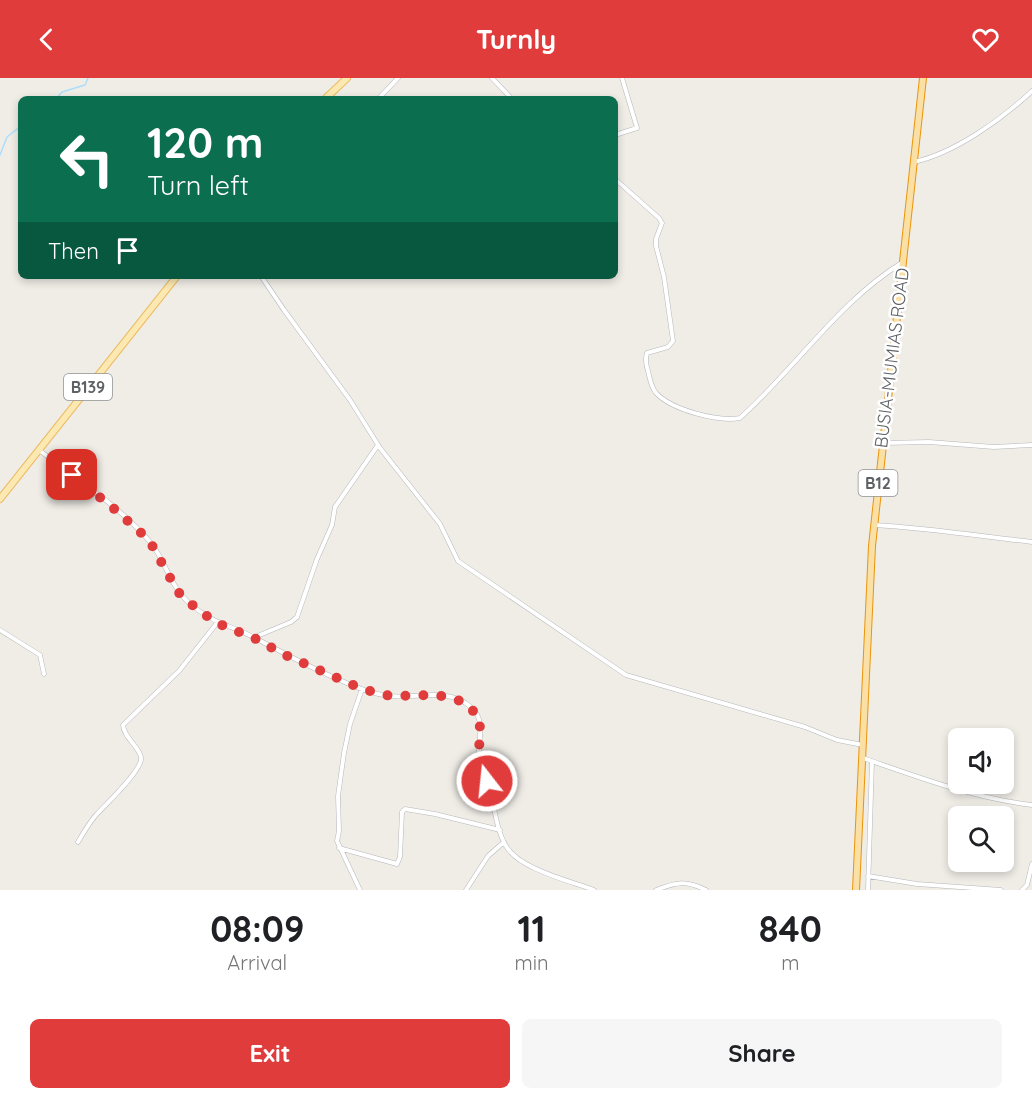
<!DOCTYPE html>
<html lang="en">
<head>
<meta charset="utf-8">
<style>
	body { margin:0; font-family:Quicksand,sans-serif; background:#f6f6f6; color:#202124; height:100vh; display:flex; flex-direction:column; font-size:22px; white-space:nowrap }
	* { box-sizing:border-box; margin:0 }
	p { font-size:20px; color:#757577 }
	.icon { flex:none; width:33px; height:33px; fill:none; stroke:currentColor; stroke-width:2; stroke-linecap:round; stroke-linejoin:round }
	.map { position:relative; height:812px; overflow:hidden }
	.side { display:flex; flex-direction:column; background:#fff; flex:1 }
	.side>* { flex:none }
	.guide { position:absolute; left:18px; top:18px; width:600px; height:183px; border-radius:9px; box-shadow:0 3px 9px #0003; background:#0b6e4f; color:#fff; overflow:hidden }
	.buttons { position:absolute; left:948px; top:650px; display:grid; gap:12px }
	.buttons a { display:grid; place-items:center; width:66px; height:66px; border-radius:9px; background:#fff; box-shadow:0 3px 9px #0003; font-size:30px }
	.pin { position:absolute; display:grid; place-items:center; width:51px; height:51px; color:#fff; margin:-26px; border-radius:12px; box-shadow:0 3px 9px #0006 }
	.me { position:absolute; width:66px; margin:-33px; rotate:344deg; stroke-linejoin:round; filter:drop-shadow(0 0 4px #0008) }
	.turn { display:flex; align-items:center; gap:21px; height:126px; padding:0 30px; font-size:27px }
	.turn .icon { width:78px; height:78px; stroke-width:2.5 }
	.turn b { display:block; font-size:42px; line-height:51px }
	.then { display:flex; align-items:center; height:57px; padding:0 30px; background:#0003; gap:12px; font-size:22px }
	.eta { display:flex; justify-content:space-evenly; align-items:center; height:102px; text-align:center }
	.eta b { font-size:36px; font-weight:700; line-height:42px }
	.cta { display:flex; gap:12px; margin-top:auto; padding:12px 30px }
	.cta a { flex:1; height:69px; border-radius:9px; background:#e13c3c; color:#fff; font-size:24px; font-weight:700; line-height:69px; text-align:center }
	.cta a+a { background:#f6f6f6; color:#202124 }
	header { display:flex; justify-content:space-between; align-items:center; height:78px; padding:0 30px; background:#e13c3c; color:#fff; font-size:27px; font-weight:700 }
	.map>svg:first-child { display:block }
	.lines { fill:none; stroke-linecap:round; stroke-linejoin:round }
	.stream { stroke:#acdefb; stroke-width:1.5 }
	.minor-casing { stroke:#b4b7bb; stroke-width:5 }
	.primary-casing { stroke:#ebbb65; stroke-width:8 }
	.trunk-casing { stroke:#eb940c; stroke-width:8 }
	.minor { stroke:#fff; stroke-width:4 }
	.primary { stroke:#fbe9b1; stroke-width:6 }
	.trunk { stroke:#fae0a4; stroke-width:6 }
	.route { stroke:#e13c3c; stroke-width:10; stroke-dasharray:0 18 }
	.labels { text-anchor:middle; stroke-width:5; stroke-linejoin:round; paint-order:stroke }
	.shield { fill:#fff; stroke:#8e9194; stroke-width:1.5 }
	.shield-label { font-size:16px; font-weight:bold; fill:#5e6266 }
	.street-label { font-size:18px; fill:#5e6266; stroke:#fff }
</style>
</head>
<body>
<header><svg class="icon" aria-label="back" viewBox="0 0 24 24"><path d="M15 5l-7 7 7 7"/></svg>Turnly<svg class="icon" aria-label="heart" viewBox="0 0 24 24"><path d="M12 20l-8-8c-3-5 5-10 8-4 3-6 11-1 8 4z"/></svg></header>
<div class="map">
<svg width="1032" height="812" viewBox="0 0 1032 812">
	<rect width="100%" height="100%" fill="#f0ede7"/>
	<g class="lines">
		<!-- stream -->
		<path class="stream" d="M56,21L62,14L85,7L88,0
			M0,77L7,59L21,48"/>
		<!-- minor casing -->
		<g class="minor-casing">
			<path id="minor" d="M492,0L512,21
				M378,21L398,0
				M615,57L637,50L622,0
				M914,84C955,75 1002,41 1032,13
				M615,101L659,140L662,145L656,161V168L664,199L673,263L668,269L647,275C645,281 646,287 648,293C650,301 651,309 656,315C672,332 718,344 740,340C796,290 838,224 903,184
				M261,198L284,232L350,322L380,370L440,446L458,483L626,597L805,649L837,662L863,667
				M883,365L929,364L994,369L1032,367
				M39,372C74,399 123,431 151,465C166,484 170,508 189,525C213,546 231,547 257,561C285,576 313,591 342,603C357,610 373,616 389,618C417,621 449,608 472,630C486,643 478,662 479,678C479,691 488,703 491,716C495,733 497,753 506,768C519,791 570,803 594,812
				M875,447C927,450 980,458 1032,464
				M0,552L40,577L44,596
				M255,559L291,544L297,539L317,481L332,447L335,429L378,367
				M863,680C918,699 973,720 1032,727
				M78,764C84,754 89,745 96,737C105,727 144,691 141,679C138,667 124,660 123,647L179,593L217,545
				M339,770L397,786L400,779L402,734L405,731L435,736L500,752
				M868,798L917,806L1001,812
				M360,812L337,763L339,753L338,718L344,675L350,646L362,611
				M466,812L488,778L504,764
				M656,812C677,804 686,802 706,812
				M868,812L872,683
				M1022,812L1027,807L1032,786"/>
		</g>
		<!-- primary casing -->
		<g class="primary-casing">
			<path id="primary" d="M325,21L347,0
				M0,421L177,198"/>
		</g>
		<!-- trunk casing -->
		<g class="trunk-casing">
			<path id="trunk" d="M856,812L872,468L923,0"/>
		</g>
		<!-- minor -->
		<use href="#minor" class="minor"/>
		<!-- primary -->
		<use href="#primary" class="primary"/>
		<!-- trunk -->
		<use href="#trunk" class="trunk"/>
	</g>
	<g class="lines">
		<!-- route -->
		<path class="route" d="M72,397L112,429L149,462L178,514L198,532L217,545L254,560L283,576L362,611L390,618L437,617L461,623L470,629L480,642L479,677L487,703"/>
	</g>
	<g class="labels">
		<!-- shield labels -->
		<g class="shield">
			<rect x="64" y="296" width="48" height="26" rx="4.5"/>
			<rect x="858.5" y="392" width="39" height="26" rx="4.5"/>
		</g>
		<g class="shield-label">
			<text x="88" y="315">B139</text>
			<text x="878" y="411">B12</text>
		</g>
		<!-- street labels -->
		<g class="street-label">
			<text transform="translate(892 280) rotate(-83)" y="6">BUSIA-MUMIAS ROAD</text>
		</g>
	</g>
</svg>
<div class="buttons">
<a><svg class="icon" aria-label="sound" viewBox="0 0 24 24"><path d="M4 9h4l5-4v14l-5-4H4zM17 9q2 3 0 6"/></svg></a>
<a><svg class="icon" aria-label="search" viewBox="0 0 24 24"><circle cx="10" cy="10" r="6"/><path d="M15 15l6 6"/></svg></a>
</div>
<div class="pin" style="left:72px;top:397px;background:#d93025"><svg class="icon" aria-label="arrive" viewBox="0 0 24 24"><path d="M6 21V4h12l-3 4 3 4H6"/></svg></div>
<svg class="me" style="left:487px;top:703px" viewBox="-20 -20 40 40"><circle r="17" fill="#e13c3c" stroke="#fff" stroke-width="3"/><path d="M0-11L8 9 0 5-8 9z" fill="#fff"/></svg>
<div class="guide">
<div class="turn"><svg class="icon" aria-label="left" viewBox="0 0 24 24"><path d="M17 20v-9H6M10 6l-5 5 5 5"/></svg><div><b>120 m</b>Turn left</div></div>
<div class="then">Then<svg class="icon" aria-label="arrive" viewBox="0 0 24 24"><path d="M6 21V4h12l-3 4 3 4H6"/></svg></div>
</div>
</div>
<section class="side">
<div class="eta">
<div><b>08:09</b><p>Arrival</p></div>
<div><b>11</b><p>min</p></div>
<div><b>840</b><p>m</p></div>
</div>
<div class="cta"><a>Exit</a><a>Share</a></div>
</section>
</body>
</html>
